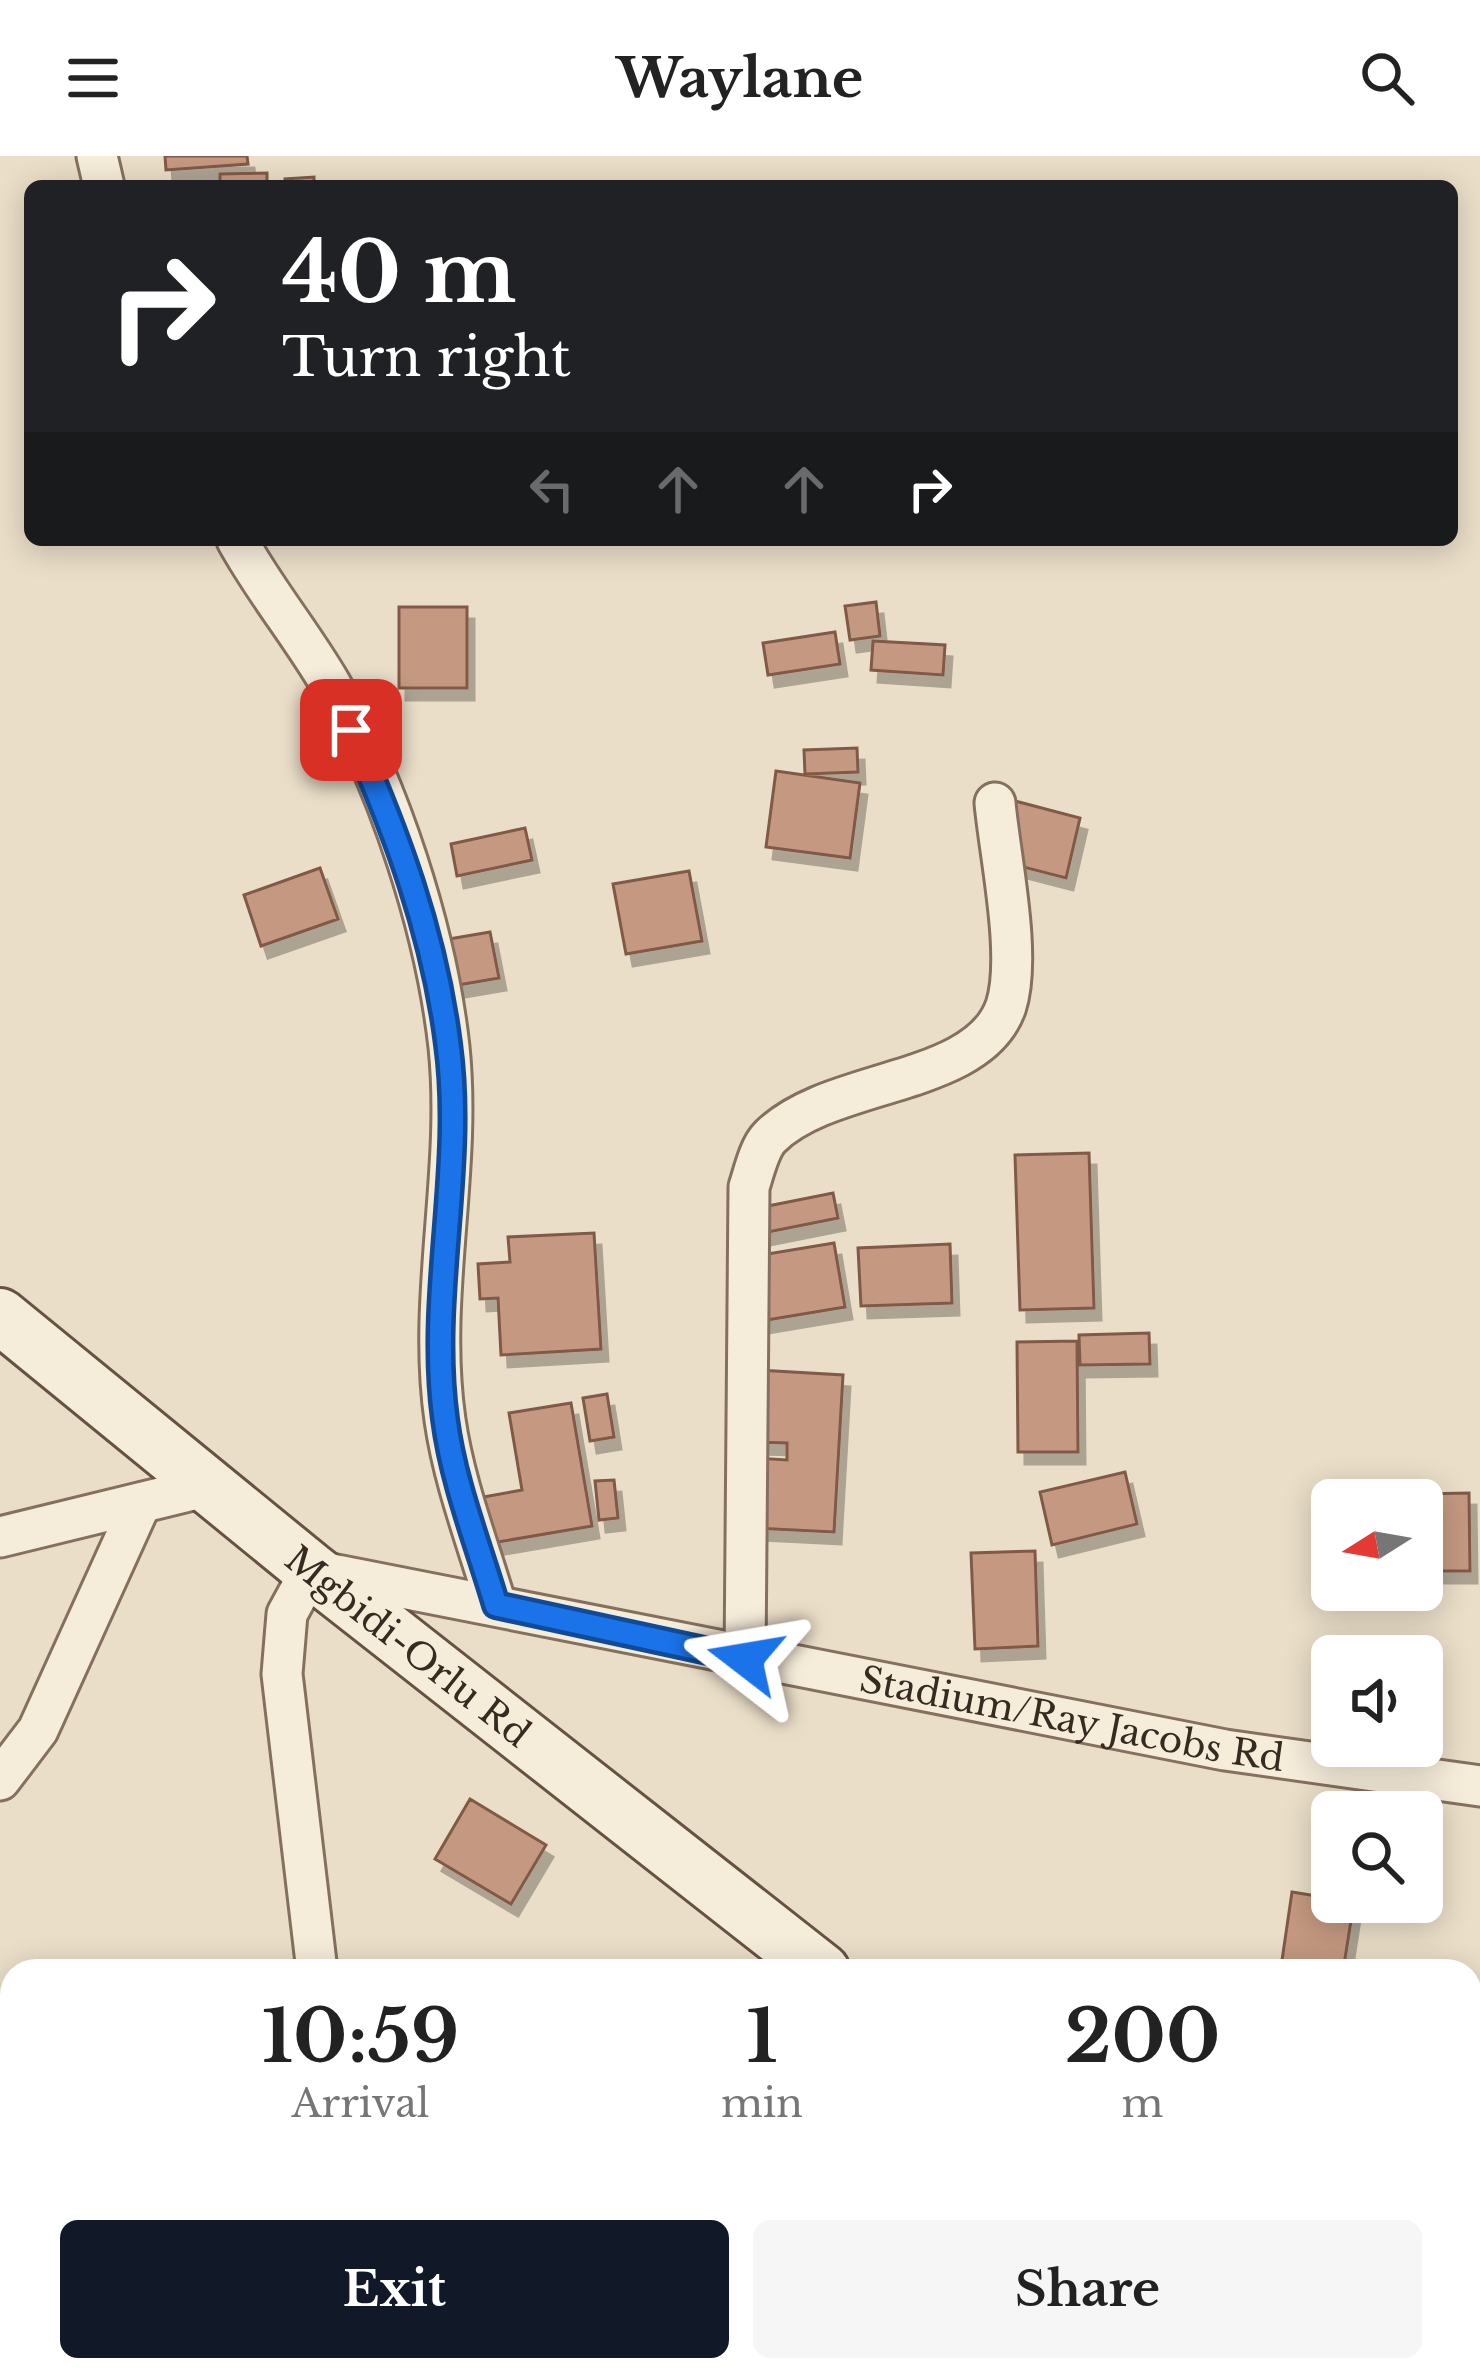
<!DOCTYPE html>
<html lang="en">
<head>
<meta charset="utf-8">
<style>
	body { margin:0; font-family:"Libre Baskerville",serif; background:#f6f6f6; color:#222; height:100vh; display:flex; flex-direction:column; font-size:45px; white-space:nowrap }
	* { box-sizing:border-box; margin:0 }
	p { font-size:39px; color:#767676 }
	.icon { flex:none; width:66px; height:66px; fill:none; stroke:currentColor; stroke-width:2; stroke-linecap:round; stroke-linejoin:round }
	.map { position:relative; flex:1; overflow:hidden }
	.drawer { position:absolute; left:0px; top:1803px; width:1482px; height:423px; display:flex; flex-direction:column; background:#fff; border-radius:36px 36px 0 0; box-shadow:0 6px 30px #0003 }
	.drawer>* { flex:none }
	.hud { position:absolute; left:24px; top:24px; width:1434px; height:366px; border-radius:18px; box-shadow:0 6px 30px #0003; background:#202124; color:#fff; overflow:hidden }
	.needle { width:78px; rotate:259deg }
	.buttons { position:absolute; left:1311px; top:1323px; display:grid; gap:24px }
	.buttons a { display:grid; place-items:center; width:132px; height:132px; border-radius:18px; background:#fff; box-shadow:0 6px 30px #0003; font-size:60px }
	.pin { position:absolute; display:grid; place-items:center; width:102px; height:102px; color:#fff; margin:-51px; border-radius:24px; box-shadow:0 6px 18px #0006 }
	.me { position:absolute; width:132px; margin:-66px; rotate:284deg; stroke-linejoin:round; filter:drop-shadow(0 0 9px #0008) }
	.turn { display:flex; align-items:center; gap:42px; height:252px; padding:0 60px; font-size:54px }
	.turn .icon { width:156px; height:156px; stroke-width:2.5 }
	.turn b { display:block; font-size:84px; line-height:102px }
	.lanes { display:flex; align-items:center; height:114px; padding:0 60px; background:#0003; justify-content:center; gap:60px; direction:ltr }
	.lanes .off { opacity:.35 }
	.eta { display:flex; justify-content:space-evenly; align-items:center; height:204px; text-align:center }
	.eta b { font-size:72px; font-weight:700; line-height:84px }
	.action { display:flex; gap:24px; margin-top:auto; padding:24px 60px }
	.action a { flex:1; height:138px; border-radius:18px; background:#111827; color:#fff; font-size:48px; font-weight:700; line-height:138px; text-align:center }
	.action a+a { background:#f6f6f6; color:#222 }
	header { display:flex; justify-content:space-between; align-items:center; height:156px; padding:0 60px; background:#fff; font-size:54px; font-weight:700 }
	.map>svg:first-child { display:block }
	.building { fill:#c59981; stroke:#815a46; stroke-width:3; filter:url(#shadow) }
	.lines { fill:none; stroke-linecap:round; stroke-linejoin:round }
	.street-casing { stroke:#85705e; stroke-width:45 }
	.secondary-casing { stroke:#665241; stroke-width:60 }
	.street { stroke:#f6ecda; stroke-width:39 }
	.secondary { stroke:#f6ecda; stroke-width:54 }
	.route-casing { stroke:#114b97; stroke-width:30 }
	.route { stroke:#1a73e8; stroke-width:21 }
	.labels { text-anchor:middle; stroke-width:12; stroke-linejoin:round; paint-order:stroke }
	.street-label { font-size:36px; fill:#362a21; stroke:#f2e9d6 }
</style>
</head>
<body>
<header><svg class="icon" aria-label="menu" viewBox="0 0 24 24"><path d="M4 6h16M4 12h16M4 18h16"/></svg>Waylane<svg class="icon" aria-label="search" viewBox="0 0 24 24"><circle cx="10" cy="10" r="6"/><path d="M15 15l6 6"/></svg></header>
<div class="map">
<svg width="1480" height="2224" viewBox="0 0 1480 2224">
	<defs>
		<filter id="shadow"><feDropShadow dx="7" dy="12" stdDeviation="0" flood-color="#0004"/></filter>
	</defs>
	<rect width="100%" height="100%" fill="#eadec8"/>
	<!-- building -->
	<path class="building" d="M165,0H247L248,8L166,14Z
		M267,17V30H220V18Z
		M314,21V30H285V23Z
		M876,446L880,480L850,484L845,450Z
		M399,451H467V532H399Z
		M835,476L840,508L768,519L763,487Z
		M873,485L945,489L943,519L871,514Z
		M857,592L858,616L805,618L804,594Z
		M776,615L860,627L850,702L766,691Z
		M1000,641L1080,662L1066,722L985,701Z
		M525,672L532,704L457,720L451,688Z
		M320,712L338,763L261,790L244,739Z
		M689,715L702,785L626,798L613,728Z
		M490,776L499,822L423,835L414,789Z
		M1089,997L1094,1152L1020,1154L1015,999Z
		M833,1037L838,1062L763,1077L758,1052Z
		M594,1077L601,1193L501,1199L498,1142L480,1143L478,1108L510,1106L508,1081Z
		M834,1087L845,1151L761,1165L750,1101Z
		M950,1088L952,1147L861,1150L858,1092Z
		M1149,1177L1150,1208L1080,1209L1079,1179Z
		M1077,1185L1078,1296H1018L1017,1186Z
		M758,1214L843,1219L834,1376L752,1372L756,1302L787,1304V1287L753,1286Z
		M607,1238L614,1281L590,1285L583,1242Z
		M571,1247L592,1370L486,1388L478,1342L522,1334L509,1257Z
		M1125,1316L1137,1368L1052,1389L1040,1336Z
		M614,1324L618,1362L599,1364L595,1325Z
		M1469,1337L1470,1415H1422V1344H1364V1339Z
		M1035,1395L1038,1490L975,1493L971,1397Z
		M470,1643L546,1689L511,1748L435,1703Z
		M1292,1736L1354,1746L1343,1815L1281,1811Z"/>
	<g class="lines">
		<!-- street casing -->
		<g class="street-casing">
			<g id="street">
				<path d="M97,0L104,30"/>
				<path d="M237,384C265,435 302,479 331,529C390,632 436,774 449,891C462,1015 427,1141 445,1264C454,1327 478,1388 496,1449"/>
				<path d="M0,1381L209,1330"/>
				<path d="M745,1503L749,1031C754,1016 759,992 770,981C830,921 979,931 1006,850C1022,800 1000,701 995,647"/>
				<path d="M0,1624L38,1574L141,1347"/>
				<path id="s1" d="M317,1815L282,1518L287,1458L311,1414L1225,1594L1480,1630"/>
				<path d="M349,2214V2224"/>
			</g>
		</g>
		<!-- secondary casing -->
		<g class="secondary-casing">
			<g id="secondary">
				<path id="s2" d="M0,1160L311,1414L822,1815"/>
				<path d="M1331,2214L1344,2224"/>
			</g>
		</g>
		<!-- street -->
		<use href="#street" class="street"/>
		<!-- secondary -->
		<use href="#secondary" class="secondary"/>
	</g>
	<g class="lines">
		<!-- route casing -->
		<g class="route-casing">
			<path id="route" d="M351,574C396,675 434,777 448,888C465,1012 428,1139 445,1263C453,1326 478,1388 496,1449L745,1503"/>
		</g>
		<!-- route -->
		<use href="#route" class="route"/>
	</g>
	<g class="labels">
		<!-- street labels -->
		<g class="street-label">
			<text dy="13" stroke="none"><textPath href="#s2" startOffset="525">Mgbidi-Orlu Rd</textPath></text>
			<text dy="13" stroke="none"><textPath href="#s1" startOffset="1185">Stadium/Ray Jacobs Rd</textPath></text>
		</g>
	</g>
</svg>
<div class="buttons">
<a><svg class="needle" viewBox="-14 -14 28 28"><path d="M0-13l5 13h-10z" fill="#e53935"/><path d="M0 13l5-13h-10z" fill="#767676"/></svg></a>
<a><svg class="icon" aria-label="sound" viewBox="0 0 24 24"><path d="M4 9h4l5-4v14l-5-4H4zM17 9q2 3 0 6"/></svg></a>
<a><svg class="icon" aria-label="search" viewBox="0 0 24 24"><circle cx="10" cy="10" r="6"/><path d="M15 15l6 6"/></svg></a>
</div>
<div class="pin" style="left:351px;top:574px;background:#d93025"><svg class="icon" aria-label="arrive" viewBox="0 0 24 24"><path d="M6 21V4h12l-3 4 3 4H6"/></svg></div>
<svg class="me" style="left:745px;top:1503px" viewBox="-20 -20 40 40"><path d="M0-17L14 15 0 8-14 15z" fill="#1a73e8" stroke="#fff" stroke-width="4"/></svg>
<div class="hud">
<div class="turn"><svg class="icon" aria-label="right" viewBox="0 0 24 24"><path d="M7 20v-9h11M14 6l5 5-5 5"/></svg><div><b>40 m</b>Turn right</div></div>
<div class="lanes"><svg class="icon off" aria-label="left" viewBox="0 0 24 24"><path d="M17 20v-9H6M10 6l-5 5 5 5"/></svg><svg class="icon off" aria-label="ahead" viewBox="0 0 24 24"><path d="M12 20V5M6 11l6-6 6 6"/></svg><svg class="icon off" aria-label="ahead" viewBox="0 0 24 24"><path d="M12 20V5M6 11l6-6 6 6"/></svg><svg class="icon" aria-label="right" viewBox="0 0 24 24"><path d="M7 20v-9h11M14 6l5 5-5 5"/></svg></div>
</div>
<section class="drawer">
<div class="eta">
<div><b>10:59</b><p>Arrival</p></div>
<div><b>1</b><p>min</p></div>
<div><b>200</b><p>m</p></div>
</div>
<div class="action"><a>Exit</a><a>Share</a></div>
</section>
</div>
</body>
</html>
